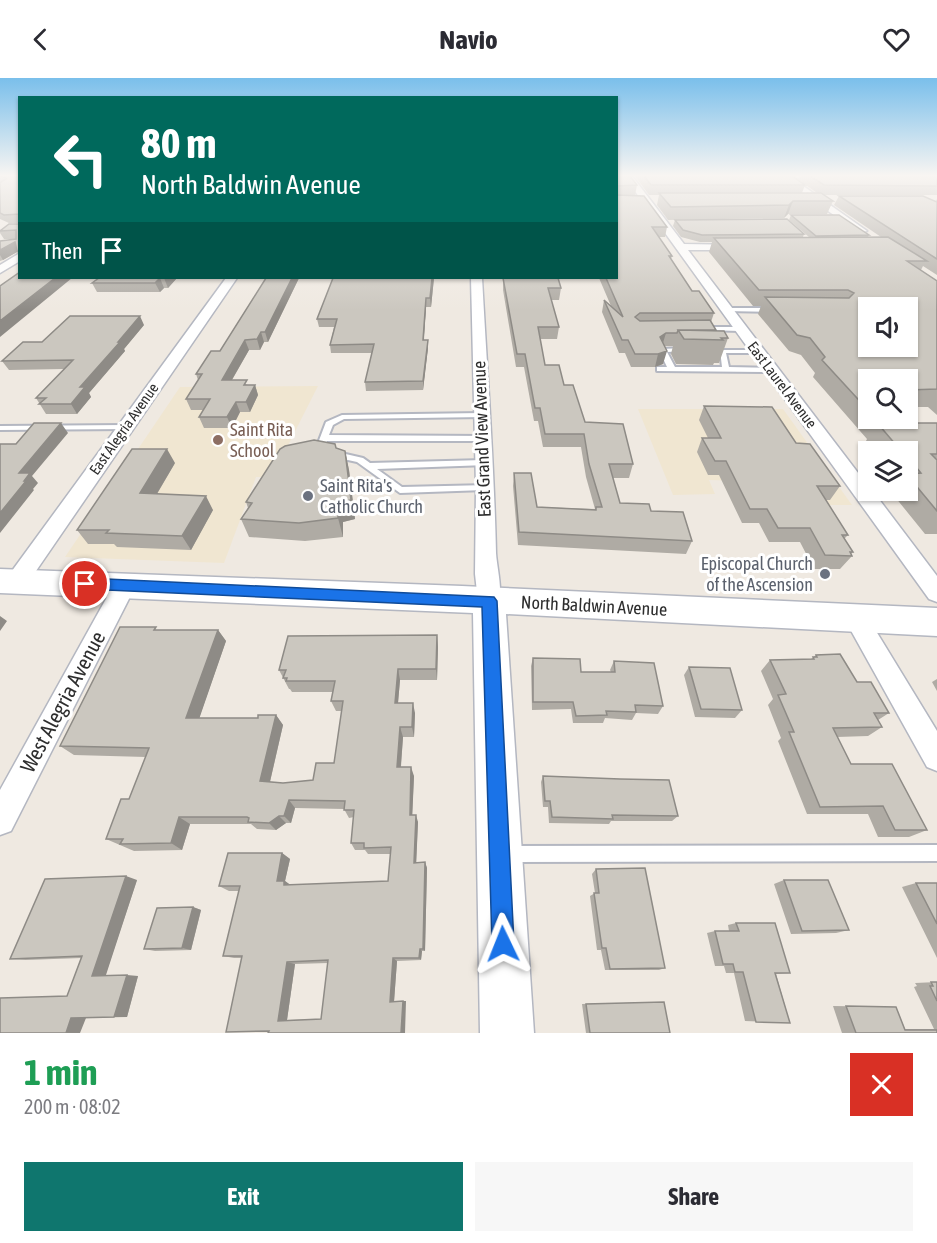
<!DOCTYPE html>
<html lang="en">
<head>
<meta charset="utf-8">
<style>
	body { margin:0; font-family:"Asap Condensed",sans-serif; background:#f7f7f7; color:#2b2b33; height:100vh; display:flex; flex-direction:column; font-size:22px; white-space:nowrap }
	* { box-sizing:border-box; margin:0 }
	p { font-size:20px; color:#7c7c81 }
	.icon { flex:none; width:33px; height:33px; fill:none; stroke:currentColor; stroke-width:2; stroke-linecap:round; stroke-linejoin:round }
	.map { position:relative; height:955px; overflow:hidden }
	.details { display:flex; flex-direction:column; background:#fff; flex:1 }
	.details>* { flex:none }
	.banner { position:absolute; left:18px; top:18px; width:600px; height:183px; border-radius:0px; box-shadow:0 2px 4px #0004; background:#00695c; color:#fff; overflow:hidden }
	.controls { position:absolute; left:858px; top:219px; display:grid; gap:12px }
	.controls a { display:grid; place-items:center; width:60px; height:60px; border-radius:0px; background:#fff; box-shadow:0 2px 4px #0004; font-size:30px }
	.pin { position:absolute; display:grid; place-items:center; width:51px; height:51px; color:#fff; margin:-26px; border:3px solid #fff; border-radius:50%; box-shadow:0 2px 6px #0007 }
	.me { position:absolute; width:66px; margin:-33px; rotate:358deg; stroke-linejoin:round; filter:drop-shadow(0 0 4px #0008) }
	.turn { display:flex; align-items:center; gap:21px; height:126px; padding:0 24px; font-size:27px }
	.turn .icon { width:78px; height:78px; stroke-width:2.5 }
	.turn b { display:block; font-size:42px; line-height:51px }
	.then { display:flex; align-items:center; height:57px; padding:0 24px; background:#0003; gap:12px; font-size:22px }
	.round { display:grid; place-items:center; flex:none; width:63px; height:63px; border-radius:0px; background:#f7f7f7 }
	.head { display:flex; align-items:center; justify-content:space-between; height:102px; padding:0 24px }
	h1 { font-size:36px; font-weight:700; line-height:45px; color:#1e9e55 }
	.button { display:flex; gap:12px; margin-top:auto; padding:12px 24px }
	.button a { flex:1; height:69px; border-radius:0px; background:#0f766e; color:#fff; font-size:24px; font-weight:700; line-height:69px; text-align:center }
	.button a+a { background:#f7f7f7; color:#2b2b33 }
	header { display:flex; justify-content:space-between; align-items:center; height:78px; padding:0 24px; background:#fff; font-size:27px; font-weight:700 }
	.map>svg:first-child { display:block }
	.education { fill:#f0e6d1 }
	.lines { fill:none; stroke-linecap:round; stroke-linejoin:round }
	.lane-casing { stroke:#b4b7c1; stroke-width:4 }
	.street-casing { stroke:#b4b7c1; stroke-width:3 }
	.secondary-casing { stroke:#b4b7c1; stroke-width:3 }
	.lane { fill:#fff; fill-rule:evenodd }
	.street { fill:#fff; fill-rule:evenodd }
	.secondary { fill:#fff; fill-rule:evenodd }
	.wall { fill:#afaba4; fill-rule:evenodd }
	.shaded-wall { fill:#8e8b86 }
	.building { fill:#cbc7bf; stroke:#8e8b86; stroke-width:1.5; fill-rule:evenodd }
	.route { fill:#1a73e8; stroke:#114b97; stroke-width:1.5 }
	.education-dot { fill:#8d6e63; stroke:#fff; stroke-width:2 }
	.worship-dot { fill:#6b7280; stroke:#fff; stroke-width:2 }
	.labels { text-anchor:middle; stroke-width:6; stroke-linejoin:round; paint-order:stroke }
	.far-street-label { font-size:15px; fill:#2e2e2e; stroke:#fff }
	.education-label { font-size:18px; fill:#785e54; stroke:#fff; text-anchor:start }
	.street-label { font-size:18px; fill:#2e2e2e; stroke:#fff }
	.worship-label { font-size:18px; fill:#5b616d; stroke:#fff; text-anchor:start }
	.near-street-label { font-size:21px; fill:#2e2e2e; stroke:#fff }
</style>
</head>
<body>
<header><svg class="icon" aria-label="back" viewBox="0 0 24 24"><path d="M15 5l-7 7 7 7"/></svg>Navio<svg class="icon" aria-label="heart" viewBox="0 0 24 24"><path d="M12 20l-8-8c-3-5 5-10 8-4 3-6 11-1 8 4z"/></svg></header>
<div class="map">
<svg width="937" height="955" viewBox="0 0 937 955">
	<rect width="100%" height="100%" fill="#efe9e1"/>
	<!-- education -->
	<path class="education" d="M318,308L272,399H256L224,485L65,479L180,309Z
		M638,331H783L852,427H790L777,404L709,402L715,416L673,417Z"/>
	<g class="lines">
		<!-- lane casing -->
		<g class="lane-casing">
			<path id="lane" d="M815,98L813,100L782,99V98Z
				M727,230H771L774,232L771,234L725,233L724,232Z
				M700,249H741L744,251L741,253L702,252L700,251Z
				M685,270L687,271V273L667,274L675,289H722L720,272H758L761,274L760,275H726L729,289L771,290L775,292L771,294L657,293V289H667L659,272L660,271Z
				M482,335L486,337L485,339L344,341L333,347L329,357L486,358L487,360L483,363H327L324,371L363,380L370,385L484,382L487,383V387L377,391L402,409L488,407L490,409L488,411L485,412L400,415L357,384L316,375L315,373L326,344L342,337Z
				M125,347H128V351L0,352V348Z
				M937,767V783L509,784L503,782L501,776L503,770L509,768Z"/>
		</g>
		<!-- street casing -->
		<g class="street-casing">
			<path id="street" d="M624,98H632L684,166L743,167L744,169L739,172H688L868,408V412H872L937,498V524L929,521Z
				M779,98H789L867,153L859,155Z
				M20,175V183L0,195V187Z
				M226,200H237L25,509L17,512L9,509L6,503L9,497Z
				M471,200H482C487,292 494,383 496,475C497,491 504,516 497,529L489,532L481,529L478,523L475,496L476,409Z
				M125,498L133,501L136,507L11,753L0,757V712L117,501Z
				M857,532L865,535L937,653V693L927,689L849,549L845,542L849,535Z"/>
		</g>
		<!-- secondary casing -->
		<g class="secondary-casing">
			<path id="secondary" d="M0,491L462,508L937,530V558L506,536L534,955H480L473,535L0,515Z"/>
		</g>
		<!-- lane -->
		<use href="#lane" class="lane"/>
		<!-- street -->
		<use href="#street" class="street"/>
		<!-- secondary -->
		<use href="#secondary" class="secondary"/>
	</g>
	<!-- wall -->
	<path class="wall" d="M0,98H20V145H9L0,141Z
		M616,98L637,107L635,117H623L667,149L665,159H659L672,178L671,181L692,213L714,235L711,244L716,252L728,260L719,285H714L713,287L676,286L671,276L673,268H664L663,286L655,289H631L625,275H619L602,234L604,222L611,228L599,200H616Z
		M635,98H792L805,107L802,115H817L799,102L801,98H937V117H823L833,123L827,136H788L784,140L668,142L657,127L659,117H649Z
		M839,118L935,124L937,121V197L923,188L921,192L937,203V337L928,329H908V302H868V340H906L909,345H937V456H925L891,414L893,412H908V374H874L867,365L866,363L867,361L813,299L815,295L801,277L789,273L758,236L761,228H753L709,174L712,164H700L681,159L673,148L675,142L804,156L803,159H809L789,142L791,137L869,157L868,159H881L834,127Z
		M20,146V178L17,174L3,182L0,183V163L16,161H4L0,155V152Z
		M177,200L168,210H164L160,214H97L92,205Z
		M266,200H299L268,264H264L260,272H249L232,302L248,307H255L258,317L250,334H240L232,350H204L199,339L204,332H191L186,321L198,302L196,296L220,273Z
		M333,200H439H434L431,229H426L424,262L428,270L423,312L366,313L365,304L372,275H331L330,267L334,249H319L317,241Z
		M503,200H558L561,210L559,222H551L559,249L557,261H540L545,287L564,307L585,344L633,386L629,400H613L620,425L651,433L692,463L686,476L518,467L513,408L514,395L537,429L595,431L586,399L581,369H543L538,343H534L524,289H516L503,212Z
		M144,247L124,271L125,273L89,315L91,319L77,336H46L36,320L64,291L9,292L2,283L42,264Z
		M704,328L796,365L840,408L830,422H826L848,457L844,461L853,474L851,476L852,478L840,491H814L800,464H769L759,445H742L719,397H708L697,374L702,360H708L699,342Z
		M336,370L345,373L349,392L355,441L343,444V459L305,463L249,459L241,441L248,430L246,424Z
		M175,385L157,416L213,432L191,472L117,469L114,466H88L77,452Z
		M159,552H218L226,563L199,640H258L276,637L283,647L270,704L283,705L313,702L334,685L342,633H336L331,623L333,614H292L290,611H289L279,592L437,557L438,569L437,602H400L398,625L415,635L414,659H403L401,689L414,698L412,737L418,744L416,784H425L427,790L425,873H422L421,882L397,883L394,923H406L269,953L242,880H234L223,878L239,813H229L219,808L282,775L290,781L285,803L290,807L388,803L391,776H368L365,772H355L351,765L354,739L349,740L344,731L295,730L291,745H286L276,752L257,751L251,746H190L182,772L134,773L106,761L129,721L146,679L74,677L60,668ZM328,885L321,941L287,942L295,886Z
		M816,577L857,604L889,635L878,642L882,649L868,658L837,659L851,686L927,752L909,759H878L868,736H807L778,663L781,660L768,627L773,621L761,593L770,582L811,581Z
		M533,580L581,594H611L610,592L614,583L663,628L658,636L636,635L632,642L605,640L603,645H573L571,631L532,632L531,588Z
		M689,589L742,632L735,640L695,639L684,597Z
		M937,601V613L932,604Z
		M543,698L678,738L672,743H611L609,746L549,745L548,729H543L541,704Z
		M596,791L665,890L659,892H605L601,872H597L590,818L595,815L592,796Z
		M137,802L105,898H138L127,939L86,940L67,918L81,880L26,882L10,881Z
		M784,802L849,852L836,855L791,856L774,806Z
		M916,805H937V880L902,809Z
		M193,829L201,832L191,872L155,873L144,871Z
		M736,845L790,895L776,896L790,945L745,943L734,895H726L724,888H715L707,855L715,853H729L728,847Z
		M937,904V955H842L833,928L896,929L905,951H934L914,909L917,908L915,905Z
		M664,924L670,955H586L582,926Z"/>
	<!-- shaded-wall -->
	<path class="shaded-wall" d="M793,123L788,136L784,140L789,127Z
		M15,164L17,174L3,182L0,177V172Z
		M55,200H72L0,259V243Z
		M160,200L164,210L160,214L155,205Z
		M164,200H177L168,210Z
		M292,200H299L268,264L265,254Z
		M432,200H434L431,229L430,220Z
		M426,220V229L423,270V262Z
		M140,238L144,247L124,271L125,273L89,315L91,319L77,336L71,326L80,309Z
		M261,254L264,264L260,272L257,261Z
		M666,255L662,268L660,259Z
		M245,262L249,272L226,312L222,302Z
		M428,262V270L423,312V303Z
		M667,273L663,286L655,289L658,276Z
		M255,307L258,317L250,334L246,324Z
		M236,324L240,334L232,350L227,339Z
		M61,345L68,355L32,398L38,405L33,411L34,412L0,455V435L19,395Z
		M167,371L175,385L149,429L140,415Z
		M345,373L349,392L355,441L343,444V459L338,440V425Z
		M206,418L213,432L191,472L182,458Z
		M0,538L7,543L0,553Z
		M218,552L226,563L196,650L186,640Z
		M437,557L438,569L437,602L436,591Z
		M398,591L400,602L397,636L395,625Z
		M413,625L415,635L414,659L412,649Z
		M276,637L283,647L268,712L260,703Z
		M400,649L403,659L400,698L397,689Z
		M411,689L414,698L412,744L410,737Z
		M289,722L295,730L291,745L284,738Z
		M416,737L418,744L416,790L414,785Z
		M279,738L286,745L276,752L269,745Z
		M179,739L190,746L182,772L171,765Z
		M282,775L290,781L285,803L292,808L291,812L277,803Z
		M425,784L427,790L425,873L423,871Z
		M126,798L137,802L105,900L92,898Z
		M193,829L201,832L191,872L182,870Z
		M420,871L422,873L421,882L419,880Z
		M393,880L397,883L394,924H390Z
		M287,884L295,886L287,942L278,943Z
		M127,897L138,898L127,939H114Z
		M403,923H406L405,955H401Z
		M71,940H86L80,955H66Z"/>
	<!-- building -->
	<path class="building" d="M0,98H20V136L4,137L0,135V105L7,100Z
		M616,98H630L637,107L616,108Z
		M644,98H792L805,107H651Z
		M810,98H937V108L824,107Z
		M659,115H821L833,123H793L789,127L671,129Z
		M616,117L644,118L667,149H652L672,178H669L692,213H699L714,235H640L635,239L640,243L710,242L716,252H678L677,255H666L660,259L667,273L658,276H635L628,262H622L604,222L623,239L606,200H616Z
		M839,118H923L937,124V181Z
		M791,137H839L869,157L816,158Z
		M787,141L804,156L702,157L683,152L675,142Z
		M9,146H20V173H17L15,164L0,172V163L16,161V152L0,153Z
		M888,159L927,183H907L937,203V311L908,312V302H868V332L822,282L825,279L810,260L797,257L765,219L849,220L854,215L848,212H759L714,160ZM868,230H908V268H868Z
		M20,194V200H55L0,243V208Z
		M99,200H165H160L155,205H92Z
		M266,200H292L265,254H261L257,261L245,262L222,302H247L244,307H255L246,324H236L227,339H199L210,321H186L202,296H196L211,273H220Z
		M333,200H432L430,220H426L423,262H428L423,303L365,304L374,266L330,267L337,241H317Z
		M503,200H558L561,210H548L559,249H538L545,287H559L564,307H573L585,344L623,346L633,386H609L620,425L649,426L651,433L683,434L692,463L519,454L514,395H531L537,429L596,432V429H602L589,386L584,356H545L540,330H535L525,276H517Z
		M70,238H140L118,264H120L80,309H85L71,326H39L46,320H36L73,282L2,283L23,264H42Z
		M678,252L724,253L728,260H721L723,262L684,261Z
		M704,328L772,329L796,365L810,366L840,408H817L848,457H842L853,474H850L852,478L825,477L810,450H778L767,431H750L726,383H715L702,360H721Z
		M877,340H906L909,345H937V376H931L937,382V433L908,398V396L921,395L908,379V374H902L879,347L878,345H881Z
		M34,345H61L19,395H30L24,403H26L0,435V366H16Z
		M314,362L335,366L336,370L345,373L351,422L338,425V440L299,445L241,441L252,425L246,424L280,371L285,368Z
		M132,371H167L140,415L206,418L182,458L106,455L109,452H77Z
		M120,549H156L154,552H218L186,640H258V637H276L260,703L283,705L313,702L316,685H334L343,623H331L335,603H286L287,600H283L286,592H279L288,558L437,557L436,591H398L395,625H413L412,649H400L397,689H411L410,737H416L414,785L425,784L423,871H420L419,880H393L390,924L403,923L401,955H268L269,953L226,954L242,878H223L240,808H219L228,775H282L277,803H284V807L388,803L391,769L364,770V765H351L354,732H344L345,723L289,722L284,738H279L269,745L248,744L249,740L247,739H179L171,765L120,766L123,761H106L121,721H129L149,670L60,668ZM328,882L321,941L278,943L287,884Z
		M840,576L857,604H871L889,635H874L882,649L833,650L851,686H892L927,752H895L883,728L820,729L789,654H794L778,617L786,616L770,582L814,581L813,579H817L816,577Z
		M533,580L580,581L581,594H615L614,583L654,585L663,628L635,627L636,634L606,633L607,637L576,638L573,624H533Z
		M689,589L730,590L742,632L701,631Z
		M543,698L620,701L669,702L678,738L612,737L613,741L552,739L550,723H545Z
		M645,790L665,890L610,891L606,870H602L594,815H599L596,791Z
		M126,798L92,898L127,897L114,939L71,940L66,955H0V920L67,918L82,878L10,881L45,801Z
		M784,802H828L849,852L802,853Z
		M916,805H937V846Z
		M193,829L182,870L144,871L157,830Z
		M736,845H775L790,895H775L790,945L756,944L743,894H735L733,886H723L715,853H739Z
		M931,904H937V923L930,908H933Z
		M664,924L670,955H590L586,926Z
		M846,928L896,929L905,952H937V955H856Z"/>
	<!-- sky -->
	<linearGradient id="sky" x2="0" y2="1"><stop stop-color="#7abfeb"/><stop offset="0.42" stop-color="#f8f5f2"/><stop offset="1" stop-color="#f8f5f2" stop-opacity="0"/></linearGradient>
	<rect width="937" height="232" fill="url(#sky)"/>
	<!-- route -->
	<path class="route" d="M85,500L494,519L497,523L514,866L511,873L503,877L495,873L492,866L482,529L85,511L80,509L77,506L80,502Z"/>
	<!-- markers -->
	<circle class="education-dot" cx="218" cy="362" r="6"/>
	<g class="worship-dot">
		<circle cx="308" cy="418" r="6"/>
		<circle cx="825" cy="496" r="6"/>
	</g>
	<g class="labels">
		<!-- far-street labels -->
		<g class="far-street-label">
			<text transform="translate(782 307) rotate(53)" y="5">East Laurel Avenue</text>
			<text transform="translate(124 351) rotate(-55)" y="5">East Alegria Avenue</text>
		</g>
		<!-- education labels -->
		<g class="education-label">
			<text x="230" y="358">Saint Rita<tspan x="230" dy="21">School</tspan></text>
		</g>
		<!-- street labels -->
		<g class="street-label">
			<text transform="translate(482 361) rotate(-92)" y="6">East Grand View Avenue</text>
			<text transform="translate(594 528) rotate(3)" y="6">North Baldwin Avenue</text>
		</g>
		<!-- worship labels -->
		<g class="worship-label">
			<text x="320" y="414">Saint Rita's<tspan x="320" dy="21">Catholic Church</tspan></text>
			<text x="813" y="492" text-anchor="end">Episcopal Church<tspan x="813" dy="21">of the Ascension</tspan></text>
		</g>
		<!-- near-street labels -->
		<g class="near-street-label">
			<text transform="translate(63 624) rotate(-62)" y="7">West Alegria Avenue</text>
		</g>
	</g>
</svg>
<div class="controls">
<a><svg class="icon" aria-label="sound" viewBox="0 0 24 24"><path d="M4 9h4l5-4v14l-5-4H4zM17 9q2 3 0 6"/></svg></a>
<a><svg class="icon" aria-label="search" viewBox="0 0 24 24"><circle cx="10" cy="10" r="6"/><path d="M15 15l6 6"/></svg></a>
<a><svg class="icon" aria-label="layers" viewBox="0 0 24 24"><path d="M12 4l9 5-9 5-9-5zM3 14l9 5 9-5"/></svg></a>
</div>
<div class="pin" style="left:85px;top:506px;background:#d93025"><svg class="icon" aria-label="arrive" viewBox="0 0 24 24"><path d="M6 21V4h12l-3 4 3 4H6"/></svg></div>
<svg class="me" style="left:503px;top:866px" viewBox="-20 -20 40 40"><path d="M0-17L14 15 0 8-14 15z" fill="#1a73e8" stroke="#fff" stroke-width="4"/></svg>
<div class="banner">
<div class="turn"><svg class="icon" aria-label="left" viewBox="0 0 24 24"><path d="M17 20v-9H6M10 6l-5 5 5 5"/></svg><div><b>80 m</b>North Baldwin Avenue</div></div>
<div class="then">Then<svg class="icon" aria-label="arrive" viewBox="0 0 24 24"><path d="M6 21V4h12l-3 4 3 4H6"/></svg></div>
</div>
</div>
<section class="details">
<div class="head"><div><h1>1 min</h1><p>200 m · 08:02</p></div><a class="round" style="background:#d93025;color:#fff"><svg class="icon" aria-label="close" viewBox="0 0 24 24"><path d="M6 6l12 12M18 6L6 18"/></svg></a></div>
<div class="button"><a>Exit</a><a>Share</a></div>
</section>
</body>
</html>
